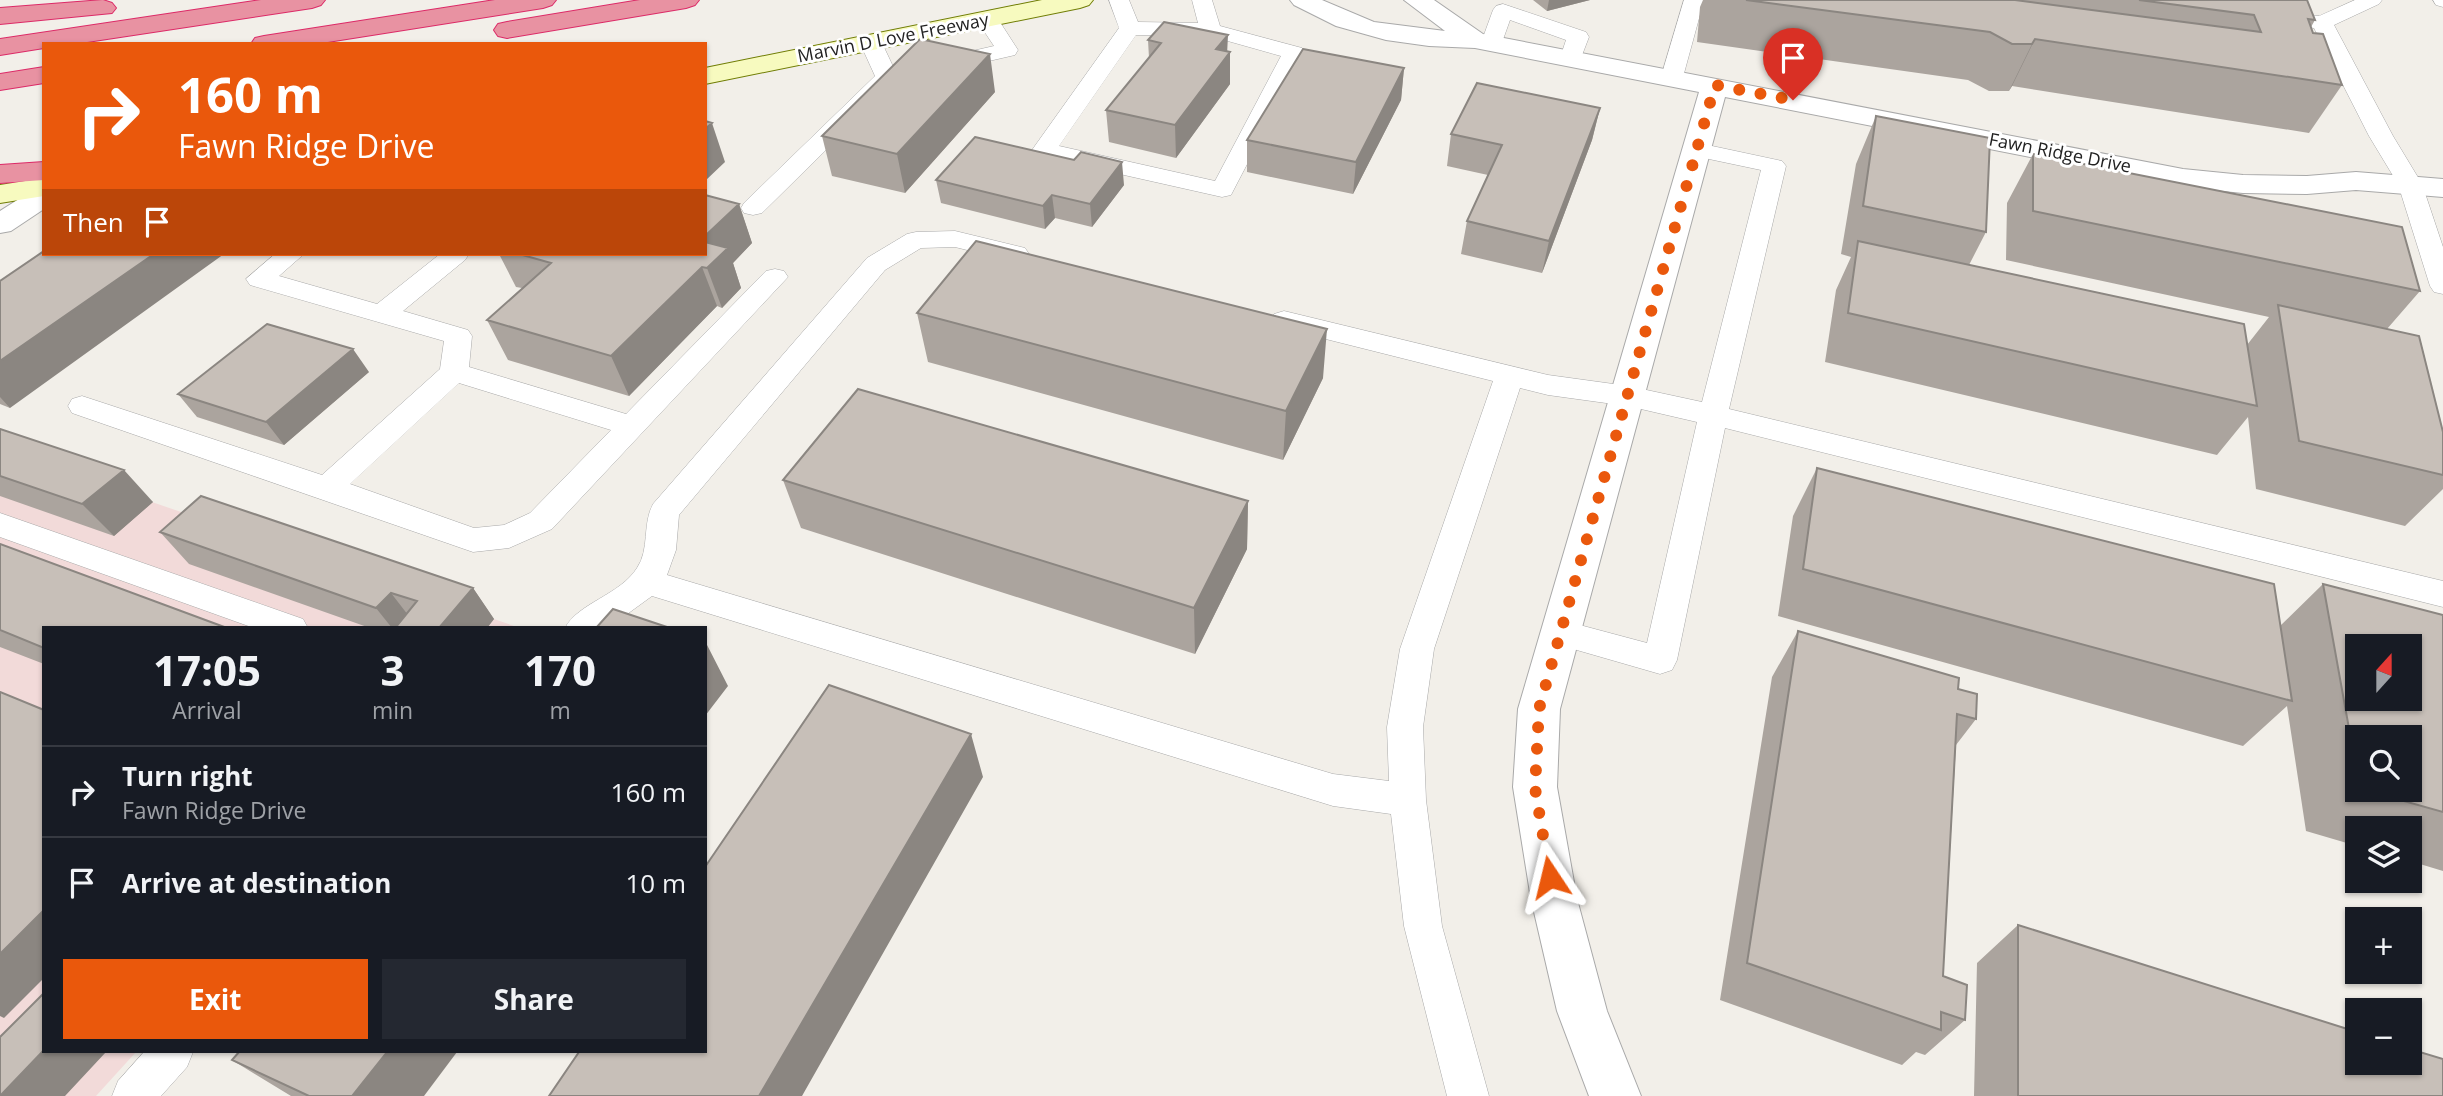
<!DOCTYPE html>
<html lang="en">
<head>
<meta charset="utf-8">
<style>
	body { margin:0; font-family:"Open Sans",sans-serif; background:#242831; color:#f1f3f6; height:100vh; display:flex; flex-direction:column; font-size:26px; white-space:nowrap }
	* { box-sizing:border-box; margin:0 }
	p { font-size:23px; color:#9ea1a6 }
	.icon { flex:none; width:38px; height:38px; fill:none; stroke:currentColor; stroke-width:2; stroke-linecap:round; stroke-linejoin:round }
	.map { position:relative; flex:1; overflow:hidden }
	.panel { position:absolute; left:42px; top:626px; width:665px; height:427px; display:flex; flex-direction:column; background:#171b24; border-radius:0px; box-shadow:0 2px 5px #0004 }
	.panel>* { flex:none }
	.banner { position:absolute; left:42px; top:42px; width:665px; height:214px; border-radius:0px; box-shadow:0 2px 5px #0004; background:#ea580c; color:#fff; overflow:hidden }
	.needle { width:46px; rotate:21deg }
	.buttons { position:absolute; left:2345px; top:634px; display:grid; gap:14px }
	.buttons a { display:grid; place-items:center; width:77px; height:77px; border-radius:0px; background:#171b24; box-shadow:0 2px 5px #0004; font-size:35px }
	.pin { position:absolute; display:grid; place-items:center; width:60px; height:60px; color:#fff; margin:-72px -30px; border-radius:50% 50% 50% 0; rotate:-45deg; box-shadow:0 0 7px #0007 }
	.pin .icon { rotate:45deg }
	.me { position:absolute; width:77px; margin:-38px; rotate:350deg; stroke-linejoin:round; filter:drop-shadow(0 0 5px #0008) }
	.turn { display:flex; align-items:center; gap:24px; height:147px; padding:0 21px; font-size:32px }
	.turn .icon { width:91px; height:91px; stroke-width:2.5 }
	.turn b { display:block; font-size:49px; line-height:60px }
	.then { display:flex; align-items:center; height:66px; padding:0 21px; background:#0003; gap:14px; font-size:26px }
	.eta { display:flex; justify-content:space-evenly; align-items:center; height:119px; text-align:center }
	.eta b { font-size:42px; font-weight:700; line-height:49px }
	.primary-button { display:flex; gap:14px; margin-top:auto; padding:14px 21px }
	.primary-button a { flex:1; height:80px; border-radius:0px; background:#ea580c; color:#fff; font-size:28px; font-weight:700; line-height:80px; text-align:center }
	.primary-button a+a { background:#242831; color:#f1f3f6 }
	ul { padding:0; list-style:none }
	li { display:flex; align-items:center; gap:21px; height:91px; padding:0 21px; border-top:2px solid #363941 }
	li div { flex:1 }
	li b { display:block; font-size:26px }
	li em { font-style:normal }
	.map>svg:first-child { display:block }
	.commercial { fill:#f2dad9 }
	.lines { fill:none; stroke-linecap:round; stroke-linejoin:round }
	.service-casing { stroke:#a9a9a9; stroke-width:1 }
	.tertiary-casing { stroke:#a9a9a9; stroke-width:2 }
	.secondary-casing { stroke:#707d05; stroke-width:2 }
	.motorway-casing { stroke:#dc2a67; stroke-width:2 }
	.service { fill:#fff; fill-rule:evenodd }
	.tertiary { fill:#fff; fill-rule:evenodd }
	.secondary { fill:#f7fabf; fill-rule:evenodd }
	.motorway { fill:#e892a2; fill-rule:evenodd }
	.wall { fill:#aba49e; fill-rule:evenodd }
	.shaded-wall { fill:#8b8681 }
	.building { fill:#c7bfb8; stroke:#8b8681; stroke-width:2; fill-rule:evenodd }
	.route { stroke:#ea580c; stroke-width:12; stroke-dasharray:0 21.6 }
	.labels { text-anchor:middle; stroke-width:6; stroke-linejoin:round; paint-order:stroke }
	.far-street-label { font-size:18px; fill:#222; stroke:#fff }
</style>
</head>
<body>
<div class="map">
<svg width="2443" height="1096" viewBox="0 0 2443 1096">
	<rect width="100%" height="100%" fill="#f2efe9"/>
	<!-- commercial -->
	<path class="commercial" d="M0,450L517,627L44,628V1052H136L96,1096H0Z"/>
	<g class="lines">
		<!-- service casing -->
		<g class="service-casing">
			<path id="service" d="M1109,0H1129L1138,22L1198,23L1192,0H1212L1220,26L1302,48L1305,53L1231,195L1222,197L1044,157L1036,155L1032,150L1119,28ZM1136,35L1210,36L1281,56L1215,181L1059,146Z
				M1684,0H1704L1683,77L1680,82H1664L1661,77Z
				M2355,0H2382L2379,4L2334,25L2393,136L2422,184L2443,247V294L2434,292L2430,286L2398,184L2369,136L2314,28L2265,21L2261,17L2265,13L2272,11L2319,16Z
				M2433,0H2443V7L2436,5Z
				M1503,4L1586,32L1589,37L1579,63H1563L1560,58L1566,40L1510,20L1500,48H1484L1481,43L1493,10L1496,6Z
				M987,13L994,15L998,19L1018,50L1015,55L950,70L942,68L939,63L942,58L994,46L976,19L980,15Z
				M871,37L879,38L882,43L898,77L895,82L762,213L753,215L744,213L741,208L744,203L875,76L860,43L863,38Z
				M1698,143L1782,161L1786,166L1729,409L2443,581V607L1725,428L1677,660L1672,670L1660,674L1549,642L1544,633L1549,624L1561,620L1647,643L1697,422L1628,406L1548,395L1520,388L1434,649L1423,727L1426,800L1442,926L1489,1096H1447L1404,926L1391,814L1333,806L652,596L608,628H565C578,603 620,595 637,568C650,549 642,524 653,504L867,258L907,234L916,232L955,231L1025,248L1029,254L1025,260L1016,262L955,247L921,248L885,270L679,515L676,550L667,575L1333,774L1389,781L1387,727L1400,649L1493,381L1274,326L1271,320L1274,314L1284,311L1548,375L1628,386L1702,402L1761,170L1690,155L1686,150L1690,145Z
				M275,254H304L279,276L377,304L440,254H469L465,260L403,311L468,330L472,336L469,367L626,414L766,271L775,269L784,271L788,277L552,529L509,548L473,552L72,413L68,406L72,399L82,396L322,475L440,369L444,341L250,285L246,279ZM459,383L611,430L530,513L504,525L474,528L350,484Z
				M0,513L303,619L308,628H254L0,537Z
				M144,1052H193L187,1067L161,1096H112L118,1081Z"/>
		</g>
		<!-- tertiary casing -->
		<g class="tertiary-casing">
			<path id="tertiary" d="M1290,0H1322L1374,22L1445,31L1404,0H1434L1483,34L2183,169L2243,175L2307,176L2356,172L2443,179V197L2356,190L2307,194L2243,193L2183,187L1725,97L1560,709L1557,787L1577,899L1607,1011L1641,1096H1589L1557,1011L1531,899L1513,787L1518,709L1699,92L1475,48L1429,46L1386,40L1336,26L1294,5Z
				M44,187V209L11,231L0,233V211L33,190Z"/>
		</g>
		<!-- secondary casing -->
		<g class="secondary-casing">
			<path id="secondary" d="M1042,0H1093L1089,5L1080,8L705,84V68Z
				M44,178V196L0,203V185Z"/>
		</g>
		<!-- motorway casing -->
		<g class="motorway-casing">
			<path id="motorway" d="M103,0L112,3L116,8L112,13L0,24V8Z
				M261,0H325L321,5L312,8L74,44H44V48L0,55V39Z
				M495,0H556L552,5L543,8L315,44H251L255,38L264,36Z
				M640,0H699L695,5L686,8L507,38L498,36L494,30L498,24L507,22Z
				M44,67V83L0,90V74Z
				M44,162V180L0,183V165Z"/>
		</g>
		<!-- service -->
		<use href="#service" class="service"/>
		<!-- tertiary -->
		<use href="#tertiary" class="tertiary"/>
		<!-- secondary -->
		<use href="#secondary" class="secondary"/>
		<!-- motorway -->
		<use href="#motorway" class="motorway"/>
	</g>
	<!-- wall -->
	<path class="wall" d="M1533,0H1590L1547,11Z
		M1703,0H2307L2315,20L2311,27L2313,33L2342,85L2309,133L2012,86L2009,91H1989L1968,80L1697,42L1700,7Z
		M1148,40L1227,51L1230,84L1176,158L1109,142L1106,110L1149,58Z
		M1404,68L1401,100L1353,194L1247,172V140Z
		M995,92L905,193L832,176L822,136Z
		M1600,108L1592,140L1542,273L1461,254L1467,221L1488,175L1447,166L1451,134Z
		M1876,116L1986,232L1969,265L2247,345L2269,317L2006,260L2007,203L2033,154L2420,291L2387,329L2443,432V489L2405,526L2256,489L2248,417L2217,455L1825,362L1836,290L1851,257L1841,254L1856,164Z
		M936,180L1124,185L1092,227L1055,218L1045,229L941,203Z
		M739,204L752,243L733,263L741,288L722,308L717,306L629,396L508,360L487,320L522,288L516,287L499,254H705Z
		M0,281L10,408L0,404Z
		M917,313L1323,378L1283,460L928,362Z
		M369,372L284,445L197,417L178,394Z
		M0,429L153,502L114,536L0,496Z
		M1817,468L2280,626L2323,584L2443,615V871L2410,861V828H2357V846L2306,831L2287,706L2243,746L1778,616L1793,516ZM2357,737L2410,789H2357Z
		M783,480L1248,501L1247,549L1195,654L801,528Z
		M160,532L473,588L494,619L487,628H370L189,564Z
		M0,544L44,628V664L0,647Z
		M1798,631L1958,689L1976,719L1956,745L1943,976L1965,1020L1925,1055L1916,1052L1902,1065L1720,1000L1772,677Z
		M2018,925L2443,1096H1974L1977,963Z
		M232,1060L424,1096H291Z"/>
	<!-- shaded-wall -->
	<path class="shaded-wall" d="M1549,0H1590L1547,11Z
		M1228,35L1227,55L1230,52V84L1176,158L1175,125L1216,49Z
		M2035,39L2012,86L2009,91L2032,44Z
		M990,54L995,92L905,193L897,154Z
		M1404,68L1401,100L1353,194L1356,162Z
		M1600,108L1592,140L1542,273L1549,241Z
		M712,123L725,162L705,181V129Z
		M1122,162L1124,185L1092,227L1090,204Z
		M1052,195L1055,218L1045,229L1043,206Z
		M739,204L752,243L733,263L741,288L722,308L707,268L705,254V236Z
		M154,254H224L10,408L0,397V361Z
		M702,267L717,306L629,396L611,356Z
		M1327,329L1323,378L1283,460L1286,411Z
		M353,349L369,372L284,445L266,422Z
		M124,470L153,502L114,536L82,504Z
		M1248,501L1247,549L1195,654L1194,608Z
		M473,588L494,619L487,628H439Z
		M391,593L415,624L411,628H392L376,608Z
		M705,641L728,686L705,716Z
		M971,734L983,777L802,1096H759Z
		M44,910V978L4,1018L0,1016V954Z
		M44,1050V1052H106L65,1096H0Z
		M387,1052H457L424,1096H352Z"/>
	<!-- building -->
	<path class="building" d="M1746,0H2015L2261,32L2254,15L2139,0H2307L2315,20L2308,19L2313,33L2323,34L2342,85L2035,39L2032,44H2012L1990,32Z
		M1164,22L1228,35L1216,49L1230,52L1175,125L1106,110L1161,43L1148,40Z
		M920,39L990,54L897,154L822,136Z
		M1303,49L1404,68L1356,162L1247,140Z
		M1477,83L1600,108L1549,241L1467,221L1502,145L1451,134Z
		M1876,116L1990,138L1986,232L1863,206Z
		M705,121L712,123L705,129Z
		M975,137L1074,160L1081,152L1122,162L1090,204L1052,195L1043,206L936,180Z
		M2033,154L2402,227L2420,291L2033,211Z
		M705,195L739,204L705,236Z
		M976,241L1327,329L1286,411L917,313Z
		M1858,241L2244,324L2257,406L1848,313Z
		M705,242L728,248L707,268L702,267L611,356L487,320L551,263L519,254H705Z
		M44,251V254H154L0,361V281Z
		M2278,305L2419,336L2443,432V475L2299,441Z
		M267,324L353,349L266,422L178,394Z
		M858,389L1248,501L1194,608L783,480Z
		M0,429L124,470L82,504L0,476Z
		M1817,468L2274,584L2292,701L1803,569Z
		M201,496L473,588L439,628H395L417,601L391,593L376,608L160,532Z
		M0,544L227,628H44V648L0,630Z
		M2323,584L2443,615V812L2361,789H2410V737H2357V773ZM2357,646H2410V698H2357Z
		M613,609L670,628H596Z
		M1798,631L1959,678L1958,689L1977,694L1976,719L1957,714L1943,976L1967,985L1965,1020L1941,1012V1030L1747,963Z
		M829,685L971,734L759,1096H549L579,1052H705V867Z
		M0,692L44,710V910L0,954Z
		M2018,925L2357,1032V1062H2410V1049L2443,1059V1096H2018Z
		M44,993V1050L0,1096V1037Z
		M239,1052H387L352,1096H309L232,1060Z"/>
	<g class="lines">
		<!-- route -->
		<path class="route" d="M1550,877L1535,788L1539,709L1715,85L1793,100"/>
	</g>
	<g class="labels">
		<!-- far-street labels -->
		<g class="far-street-label">
			<text transform="translate(893 38) rotate(-11)" y="6">Marvin D Love Freeway</text>
			<text transform="translate(2060 153) rotate(11)" y="6">Fawn Ridge Drive</text>
		</g>
	</g>
</svg>
<div class="buttons">
<a><svg class="needle" viewBox="-14 -14 28 28"><path d="M0-13l5 13h-10z" fill="#e53935"/><path d="M0 13l5-13h-10z" fill="#9ea1a6"/></svg></a>
<a><svg class="icon" aria-label="search" viewBox="0 0 24 24"><circle cx="10" cy="10" r="6"/><path d="M15 15l6 6"/></svg></a>
<a><svg class="icon" aria-label="layers" viewBox="0 0 24 24"><path d="M12 4l9 5-9 5-9-5zM3 14l9 5 9-5"/></svg></a>
<a>+</a>
<a>−</a>
</div>
<div class="pin" style="left:1793px;top:100px;background:#d93025"><svg class="icon" aria-label="arrive" viewBox="0 0 24 24"><path d="M6 21V4h12l-3 4 3 4H6"/></svg></div>
<svg class="me" style="left:1550px;top:877px" viewBox="-20 -20 40 40"><path d="M0-17L14 15 0 8-14 15z" fill="#ea580c" stroke="#fff" stroke-width="4"/></svg>
<div class="banner">
<div class="turn"><svg class="icon" aria-label="right" viewBox="0 0 24 24"><path d="M7 20v-9h11M14 6l5 5-5 5"/></svg><div><b>160 m</b>Fawn Ridge Drive</div></div>
<div class="then">Then<svg class="icon" aria-label="arrive" viewBox="0 0 24 24"><path d="M6 21V4h12l-3 4 3 4H6"/></svg></div>
</div>
<section class="panel">
<div class="eta">
<div><b>17:05</b><p>Arrival</p></div>
<div><b>3</b><p>min</p></div>
<div><b>170</b><p>m</p></div>
</div>
<ul>
<li><svg class="icon" aria-label="right" viewBox="0 0 24 24"><path d="M7 20v-9h11M14 6l5 5-5 5"/></svg><div><b>Turn right</b><p>Fawn Ridge Drive</p></div><em>160 m</em></li>
<li><svg class="icon" aria-label="arrive" viewBox="0 0 24 24"><path d="M6 21V4h12l-3 4 3 4H6"/></svg><div><b>Arrive at destination</b></div><em>10 m</em></li>
</ul>
<div class="primary-button"><a>Exit</a><a>Share</a></div>
</section>
</div>
</body>
</html>
